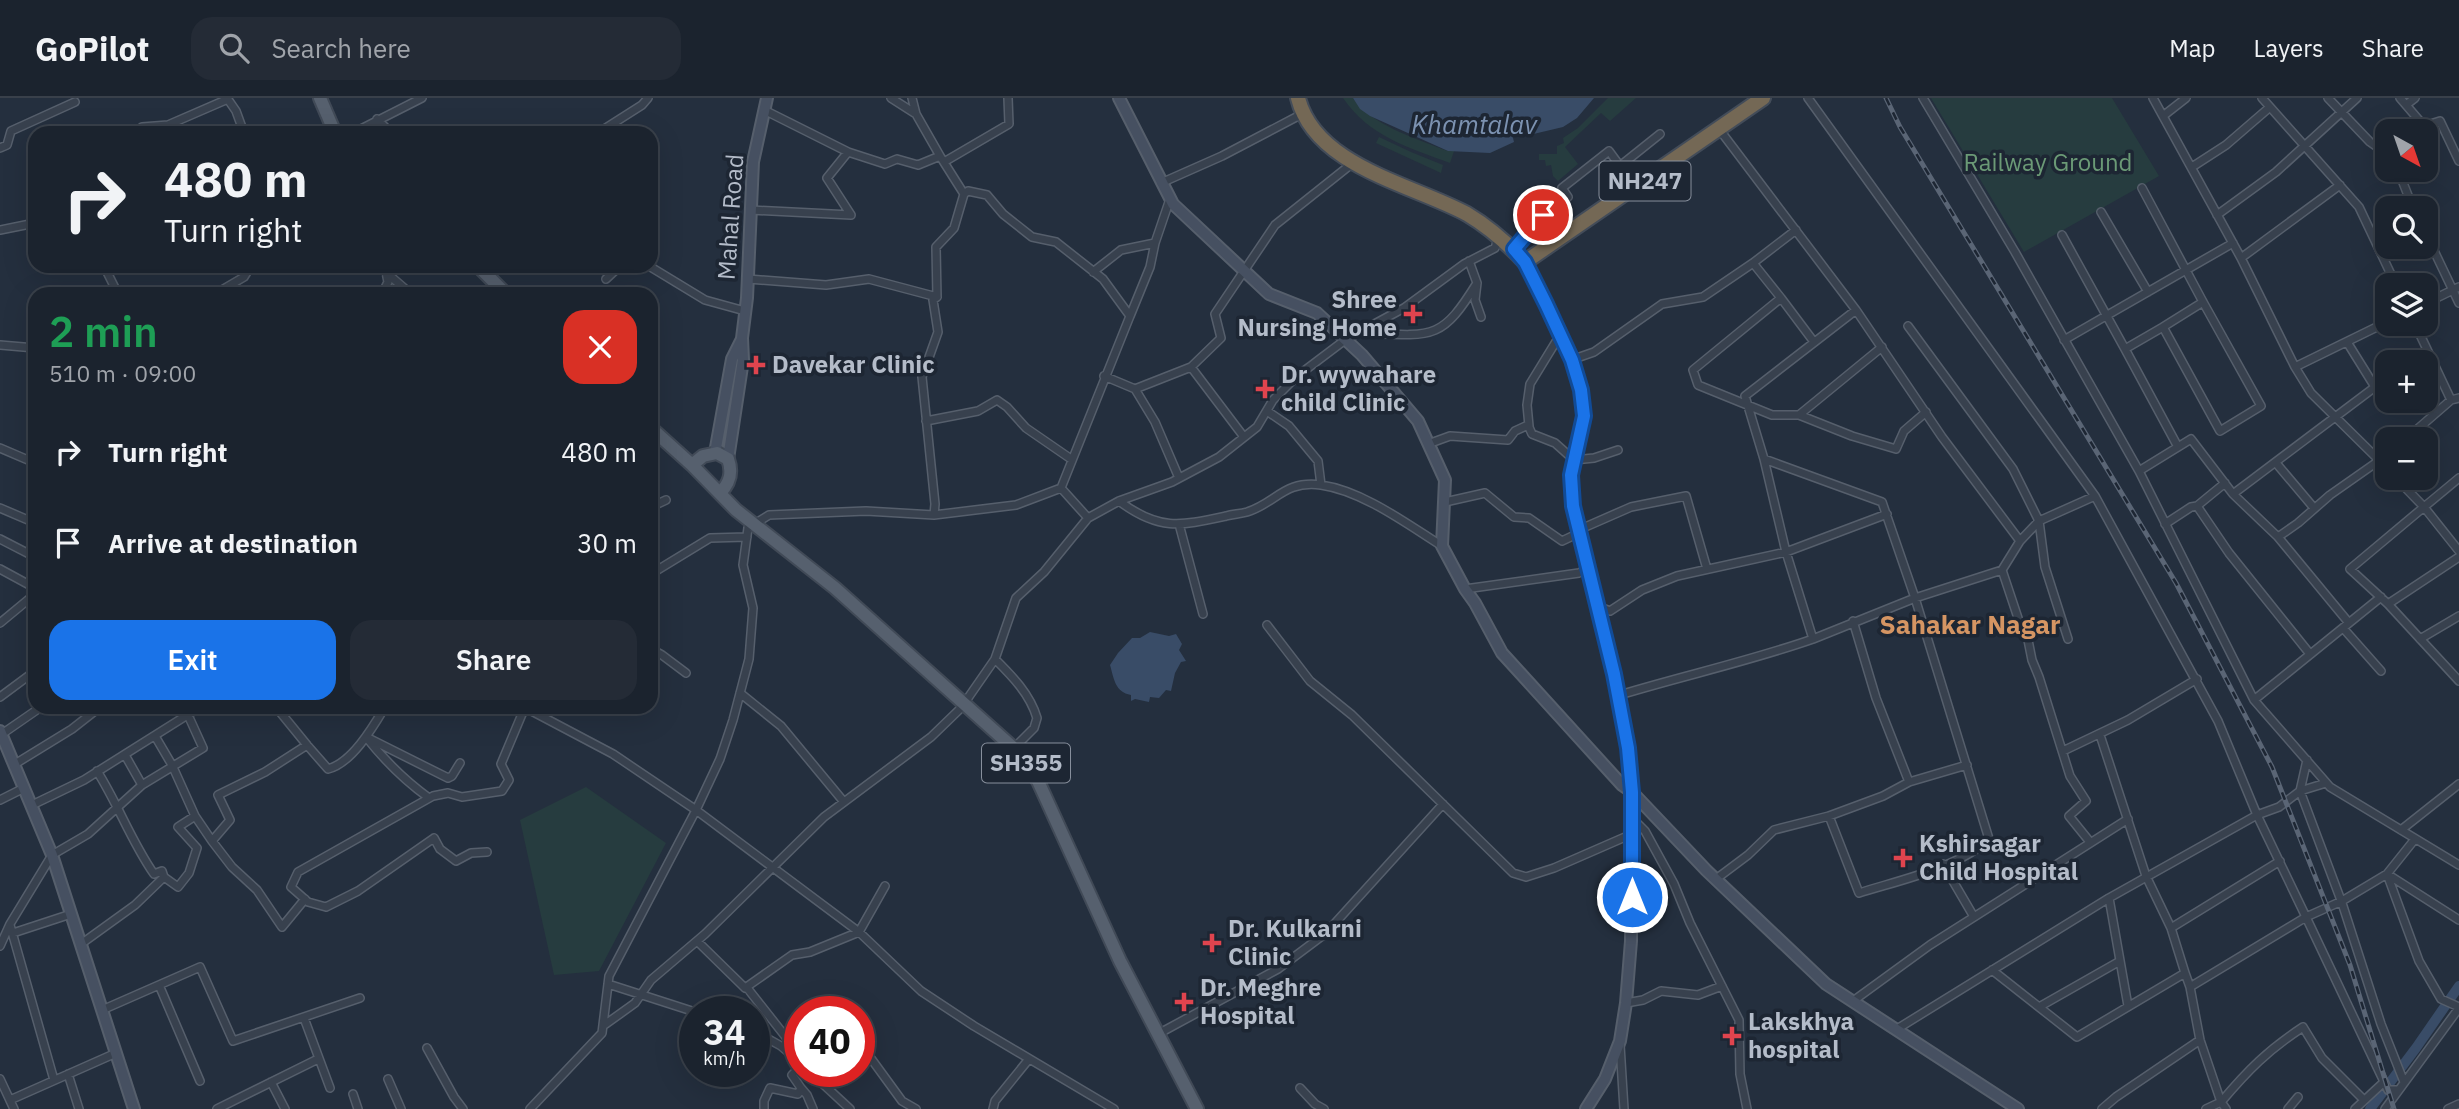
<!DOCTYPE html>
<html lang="en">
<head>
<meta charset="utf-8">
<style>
	body { margin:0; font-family:"IBM Plex Sans",sans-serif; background:#242b36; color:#f1f3f6; height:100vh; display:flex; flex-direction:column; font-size:26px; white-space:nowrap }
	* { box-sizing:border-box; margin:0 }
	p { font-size:23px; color:#a0a4aa }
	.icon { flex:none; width:38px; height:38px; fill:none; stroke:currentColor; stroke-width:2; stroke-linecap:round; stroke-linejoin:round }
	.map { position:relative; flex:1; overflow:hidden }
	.sheet { position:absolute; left:28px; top:189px; width:630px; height:427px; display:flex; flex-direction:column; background:#1b232e; border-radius:21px; box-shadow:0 7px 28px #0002,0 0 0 2px #39404a }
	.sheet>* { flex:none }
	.hud { position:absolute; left:28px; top:28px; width:630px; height:147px; border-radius:21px; box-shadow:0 7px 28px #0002,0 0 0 2px #39404a; background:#1b232e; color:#f1f3f6; overflow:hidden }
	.needle { width:46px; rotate:140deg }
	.fabs { position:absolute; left:2375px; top:21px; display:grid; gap:14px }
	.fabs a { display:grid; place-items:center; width:63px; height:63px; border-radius:14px; background:#1b232e; box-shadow:0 7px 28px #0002,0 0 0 2px #39404a; font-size:35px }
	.speed { position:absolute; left:679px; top:898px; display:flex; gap:14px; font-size:35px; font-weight:700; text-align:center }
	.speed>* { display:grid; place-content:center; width:91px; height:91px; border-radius:50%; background:#1b232e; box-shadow:0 7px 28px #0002,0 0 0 2px #39404a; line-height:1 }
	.speed small { font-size:18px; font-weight:400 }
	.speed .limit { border:10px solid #d22; background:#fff; color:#111 }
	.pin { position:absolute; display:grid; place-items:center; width:60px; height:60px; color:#fff; margin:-30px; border:4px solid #fff; border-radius:50%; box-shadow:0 2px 7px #0007 }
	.me { position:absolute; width:77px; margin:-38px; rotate:0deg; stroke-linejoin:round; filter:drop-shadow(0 0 5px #0008) }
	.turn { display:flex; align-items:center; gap:24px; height:147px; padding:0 21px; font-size:32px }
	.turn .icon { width:91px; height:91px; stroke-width:2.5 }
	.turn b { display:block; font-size:49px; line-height:60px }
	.round { display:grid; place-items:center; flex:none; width:74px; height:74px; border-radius:21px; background:#242b36 }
	.headline { display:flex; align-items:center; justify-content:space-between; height:119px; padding:0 21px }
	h1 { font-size:42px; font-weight:600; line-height:52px; color:#1e9e55 }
	.primary-button { display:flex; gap:14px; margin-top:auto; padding:14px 21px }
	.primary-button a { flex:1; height:80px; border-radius:21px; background:#1a73e8; color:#fff; font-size:28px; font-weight:600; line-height:80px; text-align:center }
	.primary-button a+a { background:#242b36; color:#f1f3f6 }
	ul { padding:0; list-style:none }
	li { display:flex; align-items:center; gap:21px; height:91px; padding:0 21px }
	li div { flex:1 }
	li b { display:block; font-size:26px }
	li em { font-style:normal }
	header { display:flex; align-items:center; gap:42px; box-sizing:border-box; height:98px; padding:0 35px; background:#1b232e; border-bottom:2px solid #39404a }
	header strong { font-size:33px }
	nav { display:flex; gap:38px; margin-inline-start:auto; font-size:24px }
	.search { width:490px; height:63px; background:#242b36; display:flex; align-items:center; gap:18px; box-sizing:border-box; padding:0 24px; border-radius:21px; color:#a0a4aa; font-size:26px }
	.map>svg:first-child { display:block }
	.green { fill:#263c3f }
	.water { fill:#394c67 }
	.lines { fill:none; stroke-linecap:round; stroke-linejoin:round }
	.canal { stroke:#394c67; stroke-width:10 }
	.street-casing { stroke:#565f6c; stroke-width:10 }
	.secondary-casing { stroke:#565f6c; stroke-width:14 }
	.primary-casing { stroke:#414a57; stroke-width:16 }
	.highway-casing { stroke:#434c59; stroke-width:18 }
	.street { stroke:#38414e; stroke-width:7 }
	.secondary { stroke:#465061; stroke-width:10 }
	.primary { stroke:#56606e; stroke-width:12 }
	.highway { stroke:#746855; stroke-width:14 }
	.rail-casing { stroke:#5a6575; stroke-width:5 }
	.rail { stroke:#1d2633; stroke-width:2.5; stroke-dasharray:8; stroke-linecap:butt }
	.route-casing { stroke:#114b97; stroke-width:18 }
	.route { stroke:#1a73e8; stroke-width:12 }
	.health-dot { fill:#e0444e; stroke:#1d2633; stroke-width:2.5 }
	.labels { text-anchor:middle; stroke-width:7; stroke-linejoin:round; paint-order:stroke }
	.shield { fill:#1d2633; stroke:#878f9c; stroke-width:2 }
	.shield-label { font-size:23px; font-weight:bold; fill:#b4bcc9 }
	.park-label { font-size:24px; fill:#6b9a76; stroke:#1d2633 }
	.street-label { font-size:24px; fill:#b4bcc9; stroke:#1d2633 }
	.poi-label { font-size:24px; font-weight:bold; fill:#b4bcc9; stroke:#1d2633; text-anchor:start }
	.water-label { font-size:26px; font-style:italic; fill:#7c92b1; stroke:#1d2633 }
	.neighbourhood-label { font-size:26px; font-weight:bold; fill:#d59563; stroke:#1d2633 }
</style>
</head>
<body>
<header>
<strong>GoPilot</strong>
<div class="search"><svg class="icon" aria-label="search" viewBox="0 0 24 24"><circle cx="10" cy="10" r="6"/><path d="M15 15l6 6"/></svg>Search here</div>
<nav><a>Map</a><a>Layers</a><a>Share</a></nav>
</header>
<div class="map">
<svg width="2459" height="1011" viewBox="0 0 2459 1011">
	<rect width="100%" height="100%" fill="#242f3e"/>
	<!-- green -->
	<path class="green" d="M1343,0H1353C1369,26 1419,42 1448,53H1454L1450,65C1407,49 1369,38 1343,0Z
		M1608,0H1636L1610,23L1601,15L1565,49L1578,66L1558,83L1553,78L1551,67L1546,68L1545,62H1539V56H1557V48L1564,45L1563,40L1578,30Z
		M1931,0H2112L2159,78L2024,154Z
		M1379,39L1411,54L1443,67L1441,75L1376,45Z
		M586,689L666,745L599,873L554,877L520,722Z"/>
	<!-- water -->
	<path class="water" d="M1353,0H1594L1577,20L1563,29L1525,38L1520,32L1512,36L1514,44L1490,55L1448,53L1370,18L1360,11Z
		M1150,534L1169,538L1176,536L1182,546L1179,552L1186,563L1181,564L1175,575L1171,593L1166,592L1159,600L1150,599L1149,604L1135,601L1131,603V597C1115,594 1114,581 1110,567L1118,555L1132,540H1140Z"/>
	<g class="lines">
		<!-- canal -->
		<path class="canal" d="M2370,1011L2416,950L2459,888"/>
		<!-- street casing -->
		<g class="street-casing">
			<path id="street" d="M227,0L236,13L244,35
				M891,0L916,16
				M912,0L916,16L940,58
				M1808,0L2095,398L2218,623L2257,717L2306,819L2190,889L2185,875L2077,939L1992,872
				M1923,0L2015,154L2139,373L2254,602L2330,689L2459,767
				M2153,0L2241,160L2295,269L2311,295L2387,370
				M2262,0L2359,109L2396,187
				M2328,0L2370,44L2387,56
				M2400,0L2424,28L2440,23L2459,63
				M2406,7L2415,0
				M2163,18L2186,0
				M377,21L391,35
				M1719,31L1856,212L1942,339L2020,443
				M136,35L142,29L168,27L228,1
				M353,35L422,0
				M598,35L642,7L648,0
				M0,50L7,47L11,33L75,4
				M944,64L1009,26L1008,0
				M2192,69L2226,47L2270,9
				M2398,72L2413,110
				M1161,85L1222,58L1302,16
				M2142,90L2203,204L2261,308L2220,333L2163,229L2125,251L2178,349
				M964,96L968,93L987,97L1003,116L1032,139L1056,144L1103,181L1130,218L1061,390
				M751,112L851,117L827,80L848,54
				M2101,114L2148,194
				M2217,117L2276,74L2357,0
				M0,132L35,125
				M1796,132L1753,165L1781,200L1693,272L1698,287L1772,317H1799L1852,338L1896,351L1904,333L1926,314
				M2426,136L2459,205
				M2062,137L2125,251
				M1155,145L1170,101
				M1514,151L1540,119L1568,99L1562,90L1609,53L1620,68L1660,36
				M2241,160L2340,87
				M1469,163L1477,185
				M104,168L118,196
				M363,168L382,171L411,196
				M649,168L705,202L745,213
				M1093,174L1121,152L1155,145L1150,169L1130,218
				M606,181L620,168
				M748,181L826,187L869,181L937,199L936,149L954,130L964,96L940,58L918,67L897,61L885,66L848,54L764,12
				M215,196L244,179L249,171L255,168
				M382,196L388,184L386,174
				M1781,200L1814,244
				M2426,205L2459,189
				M2415,226L2451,302L2459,300
				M1908,228L2013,371L2039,423L2045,469L2068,541
				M2163,229L2203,204
				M1363,233L1371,235C1434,239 1443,240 1477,185L1475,202L1481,219
				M2064,242L2233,145
				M0,247L35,250
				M1571,262L1594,254L1662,206L1703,199L1753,165
				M1191,269L1221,240L1215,216L1275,127L1354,64
				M2295,269L2387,224
				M1104,278L1135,291L1155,324L1179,380
				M1135,291L1191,269L1244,339
				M1267,313L1289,328L1318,363L1321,387
				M1799,317L1882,249
				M926,323L978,313L997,302L1007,309L1026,330L1071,361
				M1529,328L1527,307L1530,286L1560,237
				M2406,341L2451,302
				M1428,346L1450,338L1508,342L1515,333L1528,327L1532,336L1555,345L1574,362L1594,360L1618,352
				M0,350L35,365
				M1764,361L1882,404L1915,500L1813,541L1786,454Z
				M1764,361L1745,298L1856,212
				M2276,365L2314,410
				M2139,373L2191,341L2233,396L2278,439L2298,425L2330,397L2387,357
				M2396,380L2424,409L2459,380
				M2233,396L2375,289L2347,244
				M1119,403C1159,433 1180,428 1226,418C1233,416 1240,416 1247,414C1276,405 1284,382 1321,387C1363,393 1407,426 1442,448
				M1445,404L1485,395L1514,419L1529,420L1562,443L1579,435L1583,430L1631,409L1686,398L1707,471
				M2197,408L2229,455L2310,556
				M651,409L666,402
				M0,410L35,425
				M934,417L935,406L922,279L938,234L933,202L937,199
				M1088,420L1061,390L1016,407L934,417L866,413L769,417L748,430L743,467L753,510L749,561L733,622L720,661L696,712L859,834L921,893L974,928L1114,1011
				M1179,426L1203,516
				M2165,426L2191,409L2197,408L2225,385
				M2278,439L2349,525
				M0,441L35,459
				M2459,453L2424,409L2350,471L2388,506L2459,583
				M0,471L35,490
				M2002,472L2019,523L2027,537L2032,562L2039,579L2070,678L2086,703L2069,718L2090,744
				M651,476L710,440L747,439
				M1465,491L1579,475L1588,470
				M2388,506L2459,459
				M1597,508L1610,513L1642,492L1677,478L1786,454L1887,416
				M1853,523L1876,600L1909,684
				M0,525L35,496
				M1267,527L1310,583L1352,617L1513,775L1526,779L1554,770L1632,736
				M2343,530L2381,573
				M2420,541L2459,518
				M651,551L662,557L686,575
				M995,561C1012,578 1030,596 1037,620L1034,630L1014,650
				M740,595L781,628L844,704
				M1618,595L1623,596C1686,577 1750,563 1813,541
				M0,599L35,573
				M2254,602L2381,499
				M276,609L307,647
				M524,609L613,656L696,712L609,878L602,935L530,1011
				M2,636L41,609
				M2100,637L2146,778L2171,830
				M155,638L172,667L195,718
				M2063,653L2128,622L2197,581
				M2307,662L2300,693L2326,685
				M15,666L72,631L100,609
				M97,673C118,706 131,743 154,776L162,773L164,779
				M142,687L203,650L188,617
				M429,700C404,682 385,663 366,639L448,680L452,678L460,665
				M0,702L24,690
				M32,707L84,682L200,609
				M1829,718L1883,698L1909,684L1967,667
				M1632,720L1645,733L1674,786L1690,825L1739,922L1740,976L1747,1011
				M2401,732L2459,686
				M212,743L232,769L257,792L282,829L305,801
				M487,754L471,755L456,763L440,751L434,740L358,793L326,809L308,804L291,789L298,774L433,698L448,695L462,699L502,693L509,682L501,666L525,609
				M1943,766L1974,819
				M1716,781L1748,757L1774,732L1829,718L1859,795C1900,782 1958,770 1989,741L1915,500L2002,472L2020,443L2039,423L2095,398
				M2109,800L2128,908
				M2459,822L2387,776L2419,863L2441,901L2459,909
				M10,827L54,982
				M13,835L71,816
				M697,843L745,890L792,857L810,854L859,834L885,788
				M81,846L135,807L164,779L178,789L189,775L197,750L178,729L195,718L212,743L230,722L218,697L265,674L307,647L328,671C352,665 373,629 385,609
				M0,848L10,826L52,757L88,736L142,687L125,657
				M2185,875L2171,830L2280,763
				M608,886L695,914
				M159,887L200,983
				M2190,889L2200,942L2221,1004L2206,1011
				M745,890L748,891L800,957
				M1853,903L1930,847L2128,721
				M1626,905L1643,902L1661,893L1698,897L1722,888
				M2039,909L2120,863
				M102,912L200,869L233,943L360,900
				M304,920L330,990
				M603,928L635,905L651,882L705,836L824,719L931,639L961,610L995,561L1016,500L1044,474L1088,420L1119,403L1172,384L1219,359L1257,329L1273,302L1296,279L1345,242L1404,210L1464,166L1495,150L1499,138
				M1897,931L2109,800L2257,717L2279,709L2300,693L2342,805L2381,926L2404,984
				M754,933L781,948L800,964
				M1158,936L1278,871L1326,835L1443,706
				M859,944L902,1003L916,1011
				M1620,947L1624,1011
				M427,950L454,999L463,1011
				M809,973L850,1011
				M68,976L79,1011
				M0,981L14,1011
				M388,981L401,1011
				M271,984L285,1011
				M801,990L807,997L813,1011
				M1300,990L1315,1006L1324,1011
				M2398,992H2388L2306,819L2342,803L2387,776L2415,741
				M353,996L358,1011
				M10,1002L116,955
				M217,1011L318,961
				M764,1011V1003L770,990L798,996L801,990L792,977L800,969
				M993,1011L995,1003L1029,961
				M2102,1011L2116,999L2200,942
				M2226,1011L2221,1004C2248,972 2268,952 2303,929L2322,960L2363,1001
				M2288,1011L2298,999
				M2355,1011L2384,984
				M2385,1011L2459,910
				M2448,1011L2459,1006"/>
		</g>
		<!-- secondary casing -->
		<g class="secondary-casing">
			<path id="secondary" d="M1119,0L1173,106L1269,196L1317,215L1362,257L1418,323L1445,382L1442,448L1465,491L1475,505L1502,555L1622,687L1632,694L1706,772L1826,886L2018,1011
				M1525,164L1571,262L1581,292L1584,318L1571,378L1573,408L1614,576L1628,650L1632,694L1631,843L1626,905L1620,943L1605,981L1586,1011
				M715,355L732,261L741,243
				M728,361L743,262L742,240L747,200L753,64L767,0
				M0,633L52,757L134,1011"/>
		</g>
		<!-- primary casing -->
		<g class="primary-casing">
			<path id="primary" d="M320,0L335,35
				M478,168L506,196
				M651,330L692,367
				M720,395C730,385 733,375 728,361L717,355L703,358L692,367L736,412L835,490L1019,655L1038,683L1120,863L1197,1011"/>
		</g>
		<!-- highway casing -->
		<g class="highway-casing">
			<path id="highway" d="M1298,0C1315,68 1411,86 1467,116C1489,129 1508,146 1525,164L1763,0"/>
		</g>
		<!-- street -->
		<use href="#street" class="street"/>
		<!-- secondary -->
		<use href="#secondary" class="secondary"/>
		<!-- primary -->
		<use href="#primary" class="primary"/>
		<!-- highway -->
		<use href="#highway" class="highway"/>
		<!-- rail casing -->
		<g class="rail-casing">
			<path id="rail" d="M1886,0L1900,29L2176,485L2272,669L2350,867L2394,1011"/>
		</g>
		<!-- rail -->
		<use href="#rail" class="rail"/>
	</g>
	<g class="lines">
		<!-- route casing -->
		<g class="route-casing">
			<path id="route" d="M1543,117L1514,151L1525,164L1546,206L1572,262L1581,292L1584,318L1571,377L1573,408L1614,576L1628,650L1632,694V799"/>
		</g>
		<!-- route -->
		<use href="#route" class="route"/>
	</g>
	<!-- markers -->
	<g class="health-dot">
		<path d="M1409.5 205.5h7v7h7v7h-7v7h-7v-7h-7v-7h7z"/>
		<path d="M752.5 256.5h7v7h7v7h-7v7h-7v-7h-7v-7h7z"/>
		<path d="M1261.5 280.5h7v7h7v7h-7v7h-7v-7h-7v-7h7z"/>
		<path d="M1899.5 749.5h7v7h7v7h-7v7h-7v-7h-7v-7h7z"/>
		<path d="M1208.5 834.5h7v7h7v7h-7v7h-7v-7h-7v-7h7z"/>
		<path d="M1180.5 893.5h7v7h7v7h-7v7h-7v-7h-7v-7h7z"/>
		<path d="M1728.5 927.5h7v7h7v7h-7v7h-7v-7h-7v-7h7z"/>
	</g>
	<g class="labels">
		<!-- shield labels -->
		<g class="shield">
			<rect x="1599.5" y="63.5" width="91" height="39" rx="5"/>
			<rect x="982" y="645.5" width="88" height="39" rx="5"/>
		</g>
		<g class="shield-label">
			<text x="1645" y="91">NH247</text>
			<text x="1026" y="673">SH355</text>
		</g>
		<!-- park labels -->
		<g class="park-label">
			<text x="2048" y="73">Railway Ground</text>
		</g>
		<!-- street labels -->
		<g class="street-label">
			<text transform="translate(731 119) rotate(-86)" y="8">Mahal Road</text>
		</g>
		<!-- poi labels -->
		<g class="poi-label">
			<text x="1397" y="210" text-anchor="end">Shree<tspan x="1397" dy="28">Nursing Home</tspan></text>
			<text x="772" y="275">Davekar Clinic</text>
			<text x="1281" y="285">Dr. wywahare<tspan x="1281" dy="28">child Clinic</tspan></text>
			<text x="1919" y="754">Kshirsagar<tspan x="1919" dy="28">Child Hospital</tspan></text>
			<text x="1228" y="839">Dr. Kulkarni<tspan x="1228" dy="28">Clinic</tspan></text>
			<text x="1200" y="898">Dr. Meghre<tspan x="1200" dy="28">Hospital</tspan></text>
			<text x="1748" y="932">Lakskhya<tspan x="1748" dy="28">hospital</tspan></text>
		</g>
		<!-- water labels -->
		<g class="water-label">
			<text x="1474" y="36">Khamtalav</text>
		</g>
		<!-- neighbourhood labels -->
		<g class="neighbourhood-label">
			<text x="1970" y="536">Sahakar Nagar</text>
		</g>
	</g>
</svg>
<div class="fabs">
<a><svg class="needle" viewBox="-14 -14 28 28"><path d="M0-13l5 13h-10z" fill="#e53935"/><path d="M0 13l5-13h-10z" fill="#a0a4aa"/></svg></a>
<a><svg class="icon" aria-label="search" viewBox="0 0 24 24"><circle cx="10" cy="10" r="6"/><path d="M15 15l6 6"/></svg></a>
<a><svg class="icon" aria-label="layers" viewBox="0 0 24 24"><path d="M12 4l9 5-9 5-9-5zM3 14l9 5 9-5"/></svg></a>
<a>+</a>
<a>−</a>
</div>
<div class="speed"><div>34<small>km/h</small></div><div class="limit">40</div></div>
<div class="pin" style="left:1543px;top:117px;background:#d93025"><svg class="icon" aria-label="arrive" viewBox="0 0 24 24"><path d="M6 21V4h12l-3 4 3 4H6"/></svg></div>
<svg class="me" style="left:1632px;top:799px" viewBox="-20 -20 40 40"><circle r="17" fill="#1a73e8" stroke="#fff" stroke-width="3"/><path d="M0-11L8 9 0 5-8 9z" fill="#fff"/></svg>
<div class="hud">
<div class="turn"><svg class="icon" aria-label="right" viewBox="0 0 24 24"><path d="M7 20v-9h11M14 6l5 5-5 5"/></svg><div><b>480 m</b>Turn right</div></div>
</div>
<section class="sheet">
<div class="headline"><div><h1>2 min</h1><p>510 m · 09:00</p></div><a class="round" style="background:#d93025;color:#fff"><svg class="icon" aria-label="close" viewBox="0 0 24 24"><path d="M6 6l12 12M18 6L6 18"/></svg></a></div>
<ul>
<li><svg class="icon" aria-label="right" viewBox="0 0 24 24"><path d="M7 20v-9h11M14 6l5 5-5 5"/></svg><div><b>Turn right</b></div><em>480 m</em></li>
<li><svg class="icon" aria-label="arrive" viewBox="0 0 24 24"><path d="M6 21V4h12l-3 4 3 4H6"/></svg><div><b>Arrive at destination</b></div><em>30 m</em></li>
</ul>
<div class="primary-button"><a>Exit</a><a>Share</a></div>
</section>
</div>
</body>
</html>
